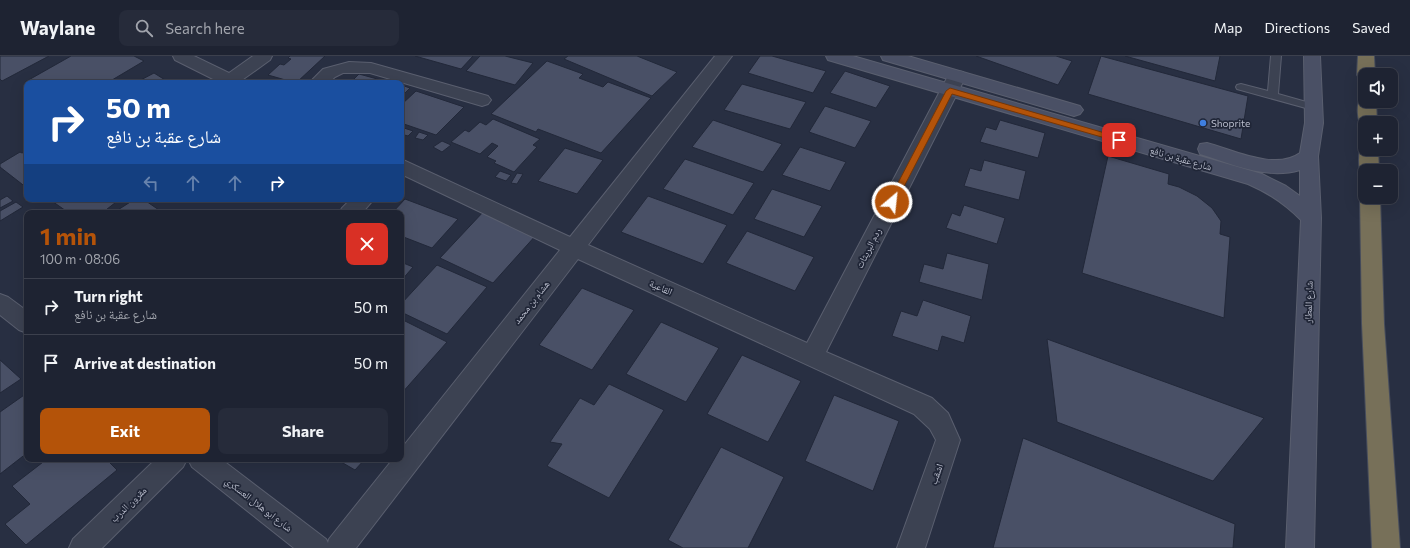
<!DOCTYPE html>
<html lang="en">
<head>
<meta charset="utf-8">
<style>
	body { margin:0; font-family:Commissioner,"Noto Naskh Arabic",sans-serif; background:#262b3a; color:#f1f3f6; height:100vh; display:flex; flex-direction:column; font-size:15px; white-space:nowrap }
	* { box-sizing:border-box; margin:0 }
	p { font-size:13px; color:#a1a4ac }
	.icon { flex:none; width:22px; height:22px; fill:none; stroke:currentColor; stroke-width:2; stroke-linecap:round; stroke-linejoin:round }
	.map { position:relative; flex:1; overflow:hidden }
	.panel { position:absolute; left:24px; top:154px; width:380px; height:252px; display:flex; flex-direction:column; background:#1e2332; border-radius:8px; box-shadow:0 4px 16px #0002,0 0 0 1px #3c404d }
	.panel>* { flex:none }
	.guide { position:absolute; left:24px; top:24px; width:380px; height:122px; border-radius:8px; box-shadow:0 4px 16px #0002,0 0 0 1px #3c404d; background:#1a4fa0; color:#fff; overflow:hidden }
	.controls { position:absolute; left:1358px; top:12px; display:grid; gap:8px }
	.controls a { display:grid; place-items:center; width:40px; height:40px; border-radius:8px; background:#1e2332; box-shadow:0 4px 16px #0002,0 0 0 1px #3c404d; font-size:20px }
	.pin { position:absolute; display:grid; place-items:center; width:34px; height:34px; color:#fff; margin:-17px; border-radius:8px; box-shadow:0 2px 6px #0006 }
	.me { position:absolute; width:44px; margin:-22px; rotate:28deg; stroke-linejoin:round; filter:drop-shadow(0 0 3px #0008) }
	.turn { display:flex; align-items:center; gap:14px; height:84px; padding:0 16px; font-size:18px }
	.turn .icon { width:52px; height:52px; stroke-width:2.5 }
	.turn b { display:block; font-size:28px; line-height:34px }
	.lanes { display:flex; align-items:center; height:38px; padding:0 16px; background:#0003; justify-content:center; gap:20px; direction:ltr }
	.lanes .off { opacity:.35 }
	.round { display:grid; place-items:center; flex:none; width:42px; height:42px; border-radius:8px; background:#262b3a }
	.summary { display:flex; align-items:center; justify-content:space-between; height:68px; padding:0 16px }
	h1 { font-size:24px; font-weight:700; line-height:30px; color:#b45309 }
	.action { display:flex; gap:8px; margin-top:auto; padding:8px 16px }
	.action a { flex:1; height:46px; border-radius:8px; background:#b45309; color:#fff; font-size:16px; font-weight:700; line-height:46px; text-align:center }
	.action a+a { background:#262b3a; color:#f1f3f6 }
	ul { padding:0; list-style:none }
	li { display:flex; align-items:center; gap:12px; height:56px; padding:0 16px; border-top:1px solid #3c404d }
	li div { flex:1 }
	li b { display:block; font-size:15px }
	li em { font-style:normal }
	header { display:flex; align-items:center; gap:24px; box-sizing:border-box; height:56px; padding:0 20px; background:#1e2332; border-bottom:1px solid #3c404d }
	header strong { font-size:19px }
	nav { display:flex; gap:22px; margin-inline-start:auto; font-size:14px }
	.search { width:280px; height:36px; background:#262b3a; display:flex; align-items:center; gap:10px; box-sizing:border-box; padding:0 14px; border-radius:8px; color:#a1a4ac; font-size:15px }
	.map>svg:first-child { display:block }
	.building { fill:#495066; stroke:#222839 }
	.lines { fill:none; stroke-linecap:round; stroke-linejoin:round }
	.lane-casing { stroke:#5a5f6f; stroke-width:2 }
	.street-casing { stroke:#5a5f6f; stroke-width:2 }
	.secondary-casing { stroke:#5a5f6f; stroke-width:2 }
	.highway-casing { stroke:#464c5c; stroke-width:2 }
	.lane { fill:#3c4252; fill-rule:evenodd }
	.street { fill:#3c4252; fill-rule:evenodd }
	.secondary { fill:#4a5065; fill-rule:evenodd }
	.highway { fill:#777059; fill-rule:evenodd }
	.route { fill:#b45309; stroke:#753606 }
	.shop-dot { fill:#3f7fe0; stroke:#202637; stroke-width:1.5 }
	.labels { text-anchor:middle; stroke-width:3.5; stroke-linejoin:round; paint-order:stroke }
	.poi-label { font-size:10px; fill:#b9bdcc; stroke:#202637; text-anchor:start }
	.street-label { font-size:10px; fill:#b9bdcc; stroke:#202637 }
</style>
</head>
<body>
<header>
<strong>Waylane</strong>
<div class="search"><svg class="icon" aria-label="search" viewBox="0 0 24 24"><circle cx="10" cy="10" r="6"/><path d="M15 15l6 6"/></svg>Search here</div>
<nav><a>Map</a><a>Directions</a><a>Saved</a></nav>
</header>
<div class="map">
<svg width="1410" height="492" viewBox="0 0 1410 492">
	<rect width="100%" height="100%" fill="#282f42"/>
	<!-- building -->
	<path class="building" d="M0,0H49L2,25L0,23Z
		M71,0H134L144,5L107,27L25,26Z
		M290,0H325L296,27L268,19L280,8L284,9L291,3L288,2Z
		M415,0H473L461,13Z
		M480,0H505L533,7L515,29L466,15Z
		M568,0H637L677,16L652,40L564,3Z
		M760,0H772L826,15L813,37L748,17Z
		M976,0H1056L1072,5L1058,29Z
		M1101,0L1248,40L1241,83L1088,38Z
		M1125,0H1220L1215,25Z
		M547,5L583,18L579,22L603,31L608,26L651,42L601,97L538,73L536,76L491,58Z
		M845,15L890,30L876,52L830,37Z
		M154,17L170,27H135Z
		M359,18L392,27H350Z
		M742,28L806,46L790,73L724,54Z
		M401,29L410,32L401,41Z
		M416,35L464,51L436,79L401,67V49Z
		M825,50L871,65L855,92L809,76Z
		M493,63L540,83L533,89L537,91L514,116L494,107L496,105L487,101L498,90L492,87L480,98L451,86L465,74L469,76L480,66L486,69Z
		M713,64L782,88L763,116L692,91Z
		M1000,64L1045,77L1038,102L980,86L986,71L996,74Z
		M404,72L413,75L408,80L401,78V74Z
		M419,76L428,79L423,84L415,82Z
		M442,85L451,89L442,96L433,91Z
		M800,91L846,106L830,135L782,119Z
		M565,92L603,104L577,138L538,125Z
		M27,95V132L0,111V108L20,96L22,97Z
		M1108,100L1169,118L1168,128L1179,131L1197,140L1212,152L1221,165L1220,178L1230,181L1224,262L1082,217Z
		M685,103L754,127L733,159L663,133Z
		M984,104L1026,115L1019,144L964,130L970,112L981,115Z
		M500,115L511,119L506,125L495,121Z
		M517,117L523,118L517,128L511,127Z
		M772,133L822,150L804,181L754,163Z
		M7,140L13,145L0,152V144Z
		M648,140L727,169L703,208L621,176Z
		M49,143H120L102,157H69Z
		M135,143H143L159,154L154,157H113Z
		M405,143L458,163L432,192L401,180V157H392Z
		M16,146L23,151L0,165V155Z
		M964,149L1005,162L997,188L946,172L952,157L960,160Z
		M484,155L537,178L493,227L440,202Z
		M747,175L814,201L795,235L726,207Z
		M947,197L989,208L982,244L919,226L924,208L943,213Z
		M401,206L413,211L401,225Z
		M437,209L487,231L447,278L401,256V248Z
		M582,232L634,254L592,314L539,289Z
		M923,244L971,260L964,287L942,280L938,295L892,280L901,255L917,260Z
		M401,263L447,286L401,338Z
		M661,266L719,292L686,346L626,318Z
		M1047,283L1264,362L1213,425L1057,366Z
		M742,299L801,325L768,386L707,358Z
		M0,304L21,323L0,337Z
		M609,328L664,354L609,442L547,410L562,388L550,386L580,342L594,349Z
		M27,337V397L0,418V356Z
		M834,339L899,365L873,435L805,405Z
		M1023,382L1235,468L1233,492H993Z
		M721,391L784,421L748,492H683L668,484Z
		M47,403H106L117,414L26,489L5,468L30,448L12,430Z
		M336,403H365L355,414Z"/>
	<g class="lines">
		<!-- lane casing -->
		<g class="lane-casing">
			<path id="lane" d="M1271,0H1281L1278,38L1317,49L1318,51L1317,53L1313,54L1237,33L1236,31L1237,29L1241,28L1268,35Z"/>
		</g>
		<!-- street casing -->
		<g class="street-casing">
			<path id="street" d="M173,0H194L229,17L253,0H272L270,4L242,24L244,27H221L175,4Z
				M715,0H732L588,189L807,287L948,20L951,16L957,15L963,16L966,20L826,296L932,342L948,357L960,384L925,492H897L936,384L930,373L914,358L578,203L356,492H294L192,411L188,403H221L326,483L328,487L329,483L393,403H401V393L560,194L401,118V103L570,181Z
				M349,6L371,7L488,40L491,44L488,48L482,50L370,17H343L335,21L328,27H309L323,13Z
				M351,143H374L362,157H339L342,152Z
				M0,238L8,241L27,255V277L19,274L0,259Z
				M156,403H187L183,411L102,492H69L73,483Z"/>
		</g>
		<!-- secondary casing -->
		<g class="secondary-casing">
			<path id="secondary" d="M826,0H853L1262,118L1286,130L1300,140V114C1266,124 1232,108 1200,98L1198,93L1200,88L1207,87C1234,94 1275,115 1300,97L1305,67L1304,0H1320L1323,67L1318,100L1321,162L1314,492H1286L1301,164C1285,148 1269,137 1248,128L828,4Z
				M881,0H908L1080,50L1083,54L1080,58L1074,60L883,4Z"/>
		</g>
		<!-- highway casing -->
		<g class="highway-casing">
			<path id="highway" d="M1358,0H1374L1375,19H1365V24L1360,23L1357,19Z
				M1365,40V45H1376L1377,67H1365V72L1362,71C1357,64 1356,48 1361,41Z
				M1362,88H1365V93H1378L1379,115H1365V121L1362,120C1358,112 1358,96 1362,88Z
				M1365,135V141H1380L1384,268L1400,492H1372L1362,268L1360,141Z"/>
		</g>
		<!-- lane -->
		<use href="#lane" class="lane"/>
		<!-- street -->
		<use href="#street" class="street"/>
		<!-- secondary -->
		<use href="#secondary" class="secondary"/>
		<!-- highway -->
		<use href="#highway" class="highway"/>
	</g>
	<!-- route -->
	<path class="route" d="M950,32L1122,82L1123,84L1119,86L952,38L896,146L892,149L889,148L888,146L946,35Z"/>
	<!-- markers -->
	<circle class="shop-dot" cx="1203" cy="67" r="4"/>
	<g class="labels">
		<!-- poi labels -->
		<g class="poi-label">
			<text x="1211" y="71">Shoprite</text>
		</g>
		<!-- street labels -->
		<g class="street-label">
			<text transform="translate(1181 102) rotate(16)" y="4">شارع عقبة بن نافع</text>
			<text transform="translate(868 192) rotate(-63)" y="4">ردم البريثات</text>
			<text transform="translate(661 231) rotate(24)" y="4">القاعية</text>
			<text transform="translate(531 246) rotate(-52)" y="4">هشام بن محمد</text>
			<text transform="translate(1308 246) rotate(-88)" y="4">شارع المطار</text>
			<text transform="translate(936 418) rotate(-71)" y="4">اشقب</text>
			<text transform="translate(128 448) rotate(-44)" y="4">مقرون الدرب</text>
			<text transform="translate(259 448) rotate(38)" y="4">شارع ابو هلال العسكري</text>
		</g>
	</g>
</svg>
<div class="controls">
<a><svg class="icon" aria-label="sound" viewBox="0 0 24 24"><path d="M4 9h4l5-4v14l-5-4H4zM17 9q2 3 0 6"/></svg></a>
<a>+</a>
<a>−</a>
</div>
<div class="pin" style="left:1119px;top:84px;background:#d93025"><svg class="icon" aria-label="arrive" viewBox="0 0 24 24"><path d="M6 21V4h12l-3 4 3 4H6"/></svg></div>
<svg class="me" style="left:892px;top:146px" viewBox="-20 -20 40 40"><circle r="17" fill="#b45309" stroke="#fff" stroke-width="3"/><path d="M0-11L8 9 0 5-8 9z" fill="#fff"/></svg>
<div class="guide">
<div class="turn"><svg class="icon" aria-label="right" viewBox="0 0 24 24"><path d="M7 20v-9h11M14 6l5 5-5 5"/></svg><div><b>50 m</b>شارع عقبة بن نافع</div></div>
<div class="lanes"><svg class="icon off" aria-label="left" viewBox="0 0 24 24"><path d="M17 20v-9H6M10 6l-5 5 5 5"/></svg><svg class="icon off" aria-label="ahead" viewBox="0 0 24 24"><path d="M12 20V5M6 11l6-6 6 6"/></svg><svg class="icon off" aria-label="ahead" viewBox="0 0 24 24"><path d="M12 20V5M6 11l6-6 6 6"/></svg><svg class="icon" aria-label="right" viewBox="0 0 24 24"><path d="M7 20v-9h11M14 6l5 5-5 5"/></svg></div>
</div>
<section class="panel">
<div class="summary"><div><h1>1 min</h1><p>100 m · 08:06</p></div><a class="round" style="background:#d93025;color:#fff"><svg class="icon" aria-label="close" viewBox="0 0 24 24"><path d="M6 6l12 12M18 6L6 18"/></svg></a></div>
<ul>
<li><svg class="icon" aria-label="right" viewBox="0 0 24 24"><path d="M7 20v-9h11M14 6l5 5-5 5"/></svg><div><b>Turn right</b><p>شارع عقبة بن نافع</p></div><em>50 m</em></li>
<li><svg class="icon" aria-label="arrive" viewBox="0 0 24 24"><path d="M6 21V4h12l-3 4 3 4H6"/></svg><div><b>Arrive at destination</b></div><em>50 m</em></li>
</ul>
<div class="action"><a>Exit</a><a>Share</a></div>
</section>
</div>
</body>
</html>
